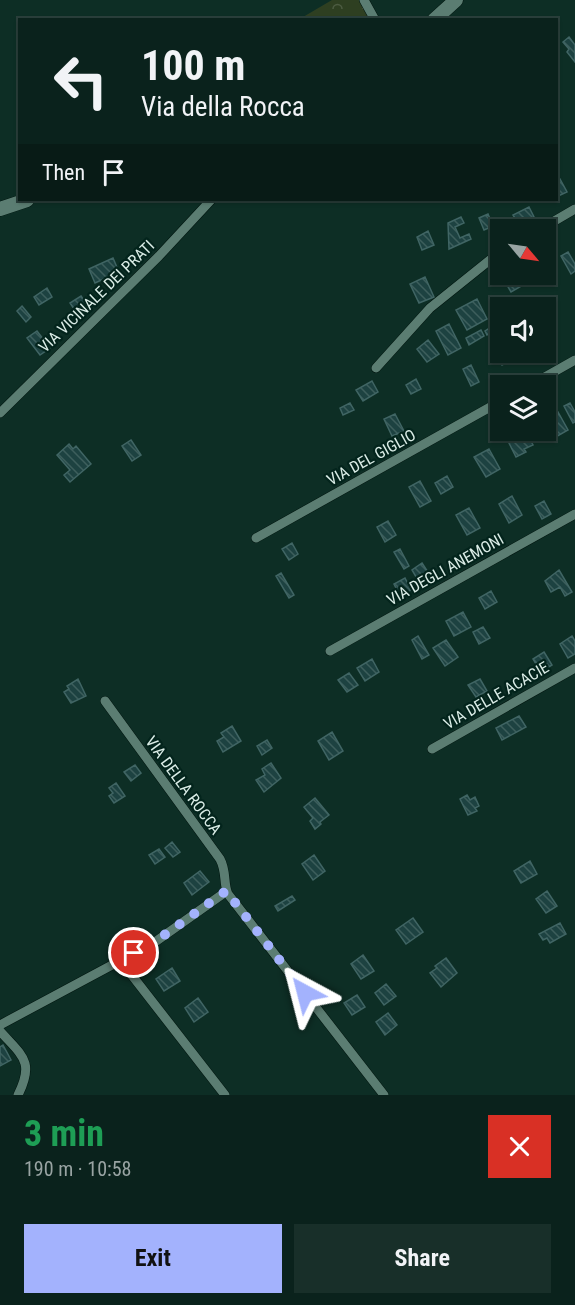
<!DOCTYPE html>
<html lang="en">
<head>
<meta charset="utf-8">
<style>
	body { margin:0; font-family:"Roboto Condensed",sans-serif; background:#182f29; color:#f1f3f6; height:100vh; display:flex; flex-direction:column; font-size:22px; white-space:nowrap }
	* { box-sizing:border-box; margin:0 }
	p { font-size:20px; color:#99a4a3 }
	.icon { flex:none; width:33px; height:33px; fill:none; stroke:currentColor; stroke-width:2; stroke-linecap:round; stroke-linejoin:round }
	.map { position:relative; height:1095px; overflow:hidden }
	.side { display:flex; flex-direction:column; background:#0a221c; flex:1 }
	.side>* { flex:none }
	.top-card { position:absolute; left:18px; top:18px; width:540px; height:183px; border-radius:0px; box-shadow:0 2px 4px #0004,0 0 0 2px #2a3f3b; background:#0a221c; color:#f1f3f6; overflow:hidden }
	.needle { width:39px; rotate:119deg }
	.controls { position:absolute; left:490px; top:219px; display:grid; gap:12px }
	.controls a { display:grid; place-items:center; width:66px; height:66px; border-radius:0px; background:#0a221c; box-shadow:0 2px 4px #0004,0 0 0 2px #2a3f3b; font-size:30px }
	.pin { position:absolute; display:grid; place-items:center; width:51px; height:51px; color:#fff; margin:-26px; border:3px solid #fff; border-radius:50%; box-shadow:0 2px 6px #0007 }
	.me { position:absolute; width:66px; margin:-33px; rotate:322deg; stroke-linejoin:round; filter:drop-shadow(0 0 4px #0008) }
	.turn { display:flex; align-items:center; gap:21px; height:126px; padding:0 24px; font-size:27px }
	.turn .icon { width:78px; height:78px; stroke-width:2.5 }
	.turn b { display:block; font-size:42px; line-height:51px }
	.then { display:flex; align-items:center; height:57px; padding:0 24px; background:#0003; gap:12px; font-size:22px }
	.round { display:grid; place-items:center; flex:none; width:63px; height:63px; border-radius:0px; background:#182f29 }
	.overview { display:flex; align-items:center; justify-content:space-between; height:102px; padding:0 24px }
	h1 { font-size:36px; font-weight:700; line-height:45px; color:#1e9e55 }
	.cta { display:flex; gap:12px; margin-top:auto; padding:12px 24px }
	.cta a { flex:1; height:69px; border-radius:0px; background:#a3b2fd; color:#111; font-size:24px; font-weight:700; line-height:69px; text-align:center }
	.cta a+a { background:#182f29; color:#f1f3f6 }
	.map>svg:first-child { display:block }
	.park { fill:url(#park-crowns) }
	.building { fill:url(#building-back-hatch); stroke:#406564; stroke-width:1.5 }
	.lines { fill:none; stroke-linecap:round; stroke-linejoin:round }
	.minor-casing { stroke:#00150f; stroke-width:10 }
	.secondary-casing { stroke:#00150f; stroke-width:15 }
	.minor { stroke:#5b7d72; stroke-width:9 }
	.secondary { stroke:#5b7d72; stroke-width:14 }
	.route { stroke:#a3b2fd; stroke-width:10; stroke-dasharray:0 18 }
	.labels { text-anchor:middle; stroke-width:4.5; stroke-linejoin:round; paint-order:stroke }
	.street-label { font-size:16px; fill:#dbede7; stroke:#03241c }
</style>
</head>
<body>
<div class="map">
<svg width="575" height="1095" viewBox="0 0 575 1095">
	<defs>
		<pattern id="park-crowns" width="20" height="18" patternUnits="userSpaceOnUse" patternTransform="scale(1.5)"><rect width="20" height="18" fill="#2e3f21"/><path d="M2 6a3 3 0 1 1 6 0M12 15a3 3 0 1 1 6 0" fill="none" stroke="#4c5b41"/></pattern>
		<pattern id="building-back-hatch" width="6" height="6" patternUnits="userSpaceOnUse" patternTransform="scale(1.5)"><rect width="6" height="6" fill="#1d4241"/><path d="M-1 5l2 2M0 0l6 6M5-1l2 2" fill="none" stroke="#3d5e5c"/></pattern>
	</defs>
	<rect width="100%" height="100%" fill="#0d2e25"/>
	<!-- park -->
	<path class="park" d="M332,0H359L369,19L298,20Z"/>
	<!-- building -->
	<path class="building" d="M569,37L575,45V62L567,52L569,49L563,42Z
		M560,179L567,192L556,197V181Z
		M529,207L534,217L519,225L513,215Z
		M488,214L493,226L484,230L479,218Z
		M461,217L464,223L455,227L460,238L469,234L471,239L449,249L448,223Z
		M428,231L434,245L422,250L417,237Z
		M568,252L575,264V271L571,274L561,256Z
		M113,258L119,272L95,283L89,269Z
		M515,274H520L525,284L511,292L504,280Z
		M425,277L434,297L419,303L410,284Z
		M47,288L52,297L39,305L34,297Z
		M81,296L89,308L78,315L70,303Z
		M477,299L487,319L467,330L456,310Z
		M22,306L31,317L26,322L17,311Z
		M500,318L501,327L487,335L485,331L491,327L489,324Z
		M449,324L461,348L448,355L436,331Z
		M481,330L484,336L469,345L466,338Z
		M37,331L50,348L40,355L27,338Z
		M428,340L439,354L427,362L417,349Z
		M500,344L501,352H505L510,361L502,365L492,348Z
		M471,365L479,382L471,386L463,369Z
		M416,379L421,389L411,394L406,385Z
		M372,381L378,392L363,401L356,390Z
		M350,403L354,410L343,415L340,408Z
		M570,403L575,412V422L573,423L564,406Z
		M558,412L568,430L554,438L550,431L555,428L549,417Z
		M395,414L404,431L392,436L384,419Z
		M527,434L533,445L524,449L526,452L516,457L509,443Z
		M131,440L141,455L132,461L122,446Z
		M69,444L73,449L76,446L91,464L70,482L64,475L70,470L57,455Z
		M489,449L500,469L486,477L474,457Z
		M447,476L453,487L441,494L435,483Z
		M420,481L431,501L420,507L409,487Z
		M512,496L522,515L509,523L499,504Z
		M544,501L551,514L542,519L535,506Z
		M469,508L480,528L467,535L456,515Z
		M388,521L396,535L385,542L377,527Z
		M292,543L298,554L289,560L282,549Z
		M400,549L409,566L404,569L394,552Z
		M422,563L433,580L422,587L412,570Z
		M559,570L572,592L565,596L560,587L551,592L545,581Z
		M281,573L294,595L289,598L276,576Z
		M405,578L411,590L400,596L394,584Z
		M491,591L497,602L485,609L479,598Z
		M463,612L471,627L454,636L446,621Z
		M483,627L490,638L479,644L473,632Z
		M418,636L429,655L422,659L412,640Z
		M572,636L575,641V654L568,658L560,644Z
		M446,640L458,657L445,666L433,648Z
		M544,652L552,665L541,672L533,659Z
		M372,659L379,672L365,681L357,668Z
		M349,673L358,685L347,692L338,680Z
		M78,679L86,696L71,703L64,692L69,689L67,686Z
		M480,679L487,691L476,697L468,685Z
		M519,716L526,727L502,740L496,728Z
		M232,726L241,741L223,752L217,741L224,737L221,733Z
		M332,732L343,751L329,760L318,741Z
		M267,740L272,748L262,755L257,746Z
		M271,763L281,778L264,792L256,780L265,775L262,769Z
		M135,765L141,773L131,781L124,772Z
		M116,783L125,796L114,803L109,796L113,793L109,788Z
		M467,795L470,800L475,797L479,806L475,808L477,811L468,815L460,799Z
		M315,798L329,815L320,822L321,824L315,829L310,821L313,818L304,807Z
		M172,842L180,852L173,857L165,848Z
		M159,849L165,857L155,864L149,855Z
		M314,855L325,871L313,880L302,864Z
		M530,861L537,874L521,883L514,871Z
		M200,871L209,882L192,895L184,883Z
		M547,891L557,906L546,913L536,899Z
		M292,896L295,900L278,911L275,906Z
		M413,918L423,932L406,944L396,930Z
		M560,923L566,934L550,943L547,938L543,940L539,934Z
		M363,955L374,971L361,979L351,964Z
		M446,958L457,973L441,987L430,973L437,968L435,966Z
		M172,968L180,981L164,991L156,979Z
		M386,984L396,996L384,1005L375,993Z
		M357,995L365,1007L352,1015L344,1003Z
		M198,998L208,1012L194,1022L185,1008Z
		M388,1013L397,1025L385,1035L376,1022Z
		M3,1045L11,1060L0,1066V1047Z"/>
	<g class="lines">
		<!-- minor casing -->
		<g class="minor-casing">
			<path id="minor" d="M364,0L375,20
				M539,230L575,209
				M376,368L430,308L501,251
				M529,386L575,360
				M0,413L159,256L211,200
				M256,538L501,401
				M330,651L575,514
				M105,701L220,859C227,872 223,883 228,894L384,1095
				M432,749L575,668
				M120,960L225,1095
				M0,1025L155,942L227,891
				M0,1031C22,1056 35,1061 18,1095"/>
		</g>
		<!-- secondary casing -->
		<g class="secondary-casing">
			<path id="secondary" d="M434,20L456,0
				M0,209L27,200"/>
		</g>
		<!-- minor -->
		<use href="#minor" class="minor"/>
		<!-- secondary -->
		<use href="#secondary" class="secondary"/>
	</g>
	<g class="lines">
		<!-- route -->
		<path class="route" d="M134,953L166,934L226,891L305,993"/>
	</g>
	<g class="labels">
		<!-- street labels -->
		<g class="street-label">
			<text transform="translate(96 296) rotate(-44)" y="6">VIA VICINALE DEI PRATI</text>
			<text transform="translate(371 457) rotate(-29)" y="6">VIA DEL GIGLIO</text>
			<text transform="translate(445 569) rotate(-29)" y="6">VIA DEGLI ANEMONI</text>
			<text transform="translate(496 695) rotate(-30)" y="6">VIA DELLE ACACIE</text>
			<text transform="translate(184 785) rotate(54)" y="6">VIA DELLA ROCCA</text>
		</g>
	</g>
</svg>
<div class="controls">
<a><svg class="needle" viewBox="-14 -14 28 28"><path d="M0-13l5 13h-10z" fill="#e53935"/><path d="M0 13l5-13h-10z" fill="#99a4a3"/></svg></a>
<a><svg class="icon" aria-label="sound" viewBox="0 0 24 24"><path d="M4 9h4l5-4v14l-5-4H4zM17 9q2 3 0 6"/></svg></a>
<a><svg class="icon" aria-label="layers" viewBox="0 0 24 24"><path d="M12 4l9 5-9 5-9-5zM3 14l9 5 9-5"/></svg></a>
</div>
<div class="pin" style="left:134px;top:953px;background:#d93025"><svg class="icon" aria-label="arrive" viewBox="0 0 24 24"><path d="M6 21V4h12l-3 4 3 4H6"/></svg></div>
<svg class="me" style="left:305px;top:993px" viewBox="-20 -20 40 40"><path d="M0-17L14 15 0 8-14 15z" fill="#a3b2fd" stroke="#fff" stroke-width="4"/></svg>
<div class="top-card">
<div class="turn"><svg class="icon" aria-label="left" viewBox="0 0 24 24"><path d="M17 20v-9H6M10 6l-5 5 5 5"/></svg><div><b>100 m</b>Via della Rocca</div></div>
<div class="then">Then<svg class="icon" aria-label="arrive" viewBox="0 0 24 24"><path d="M6 21V4h12l-3 4 3 4H6"/></svg></div>
</div>
</div>
<section class="side">
<div class="overview"><div><h1>3 min</h1><p>190 m · 10:58</p></div><a class="round" style="background:#d93025;color:#fff"><svg class="icon" aria-label="close" viewBox="0 0 24 24"><path d="M6 6l12 12M18 6L6 18"/></svg></a></div>
<div class="cta"><a>Exit</a><a>Share</a></div>
</section>
</body>
</html>
